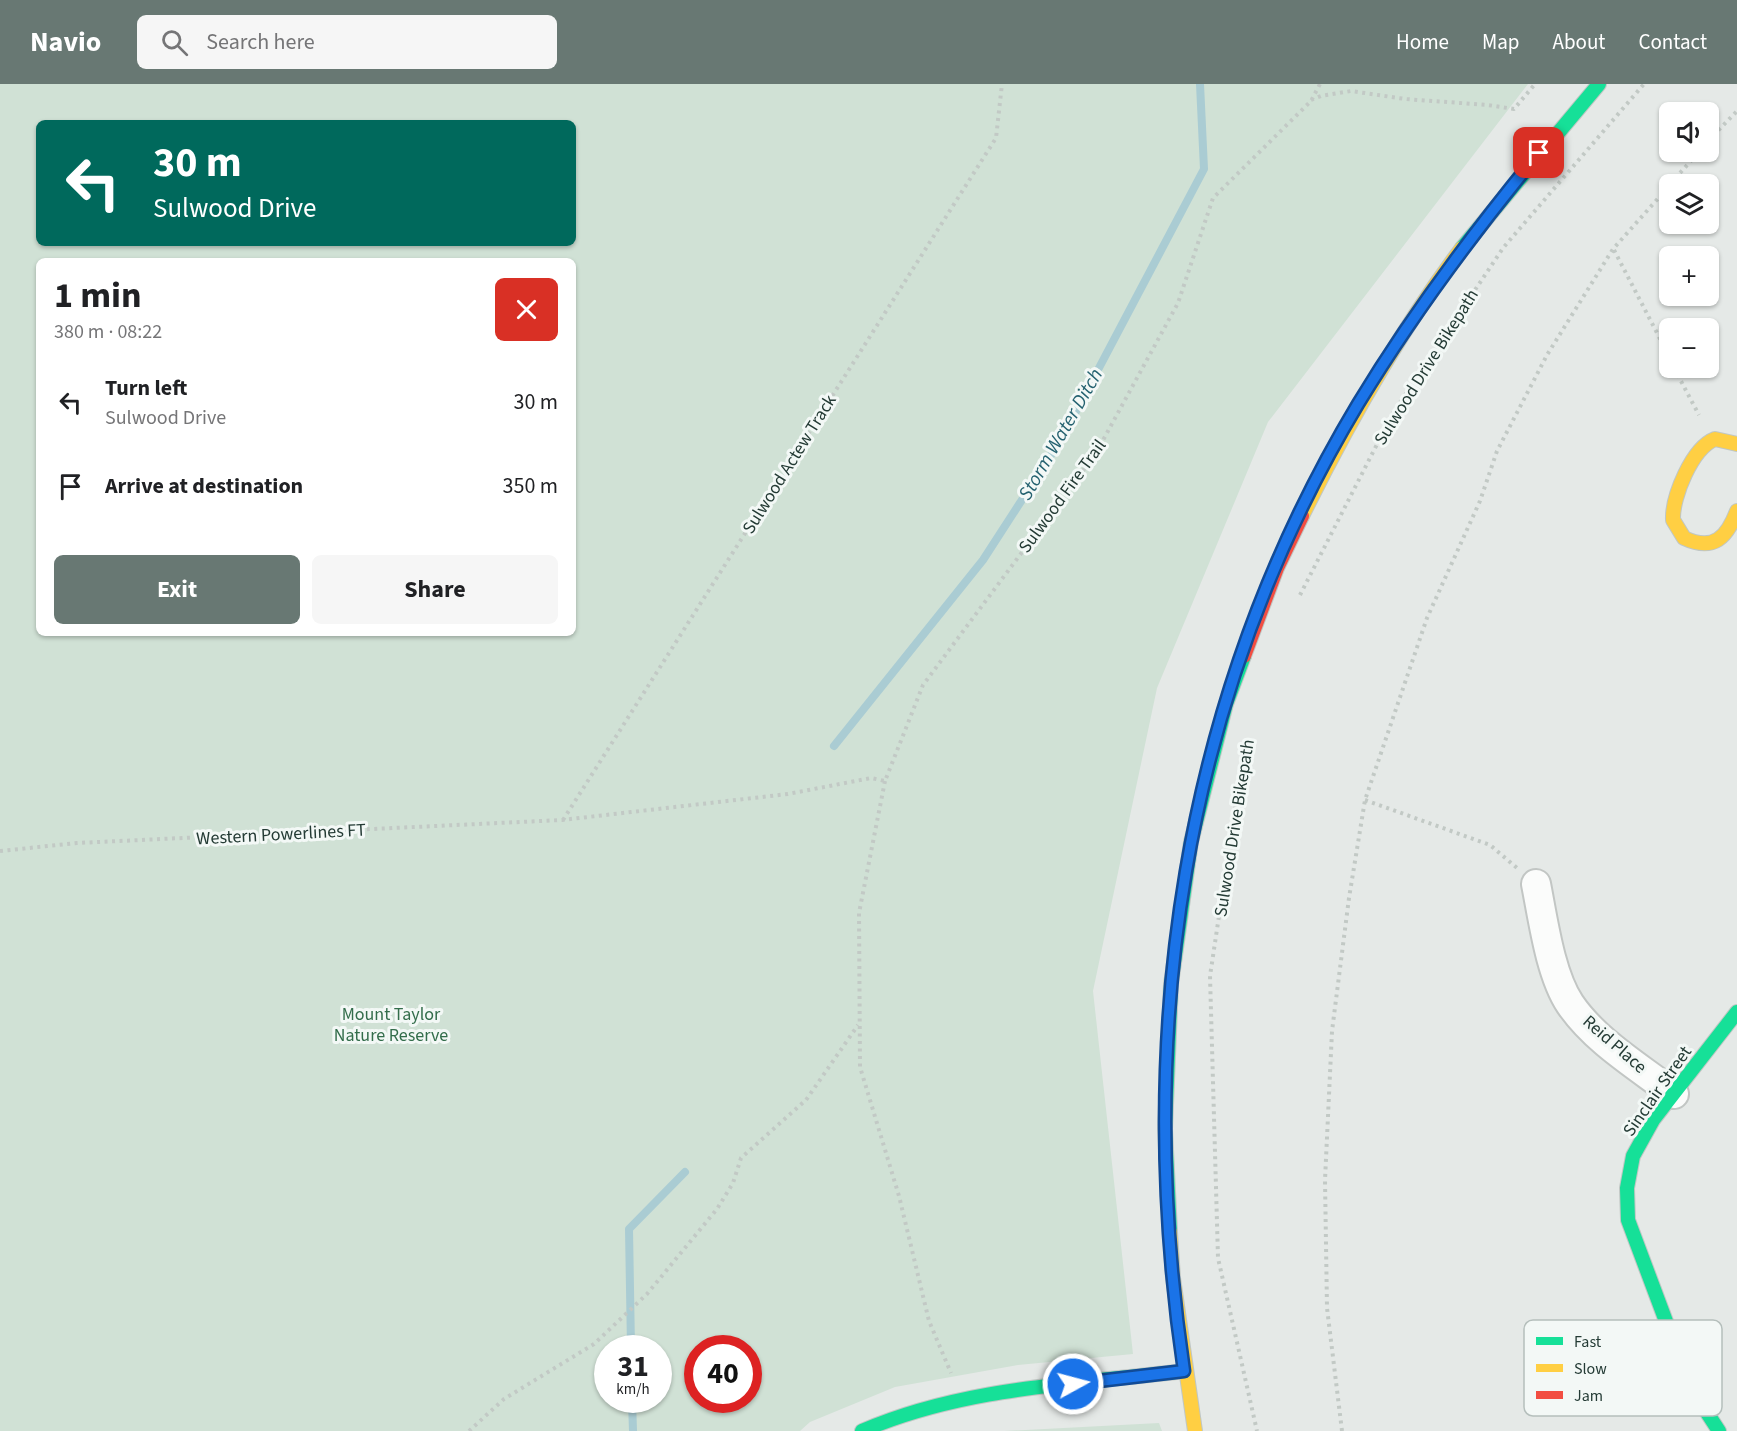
<!DOCTYPE html>
<html lang="en">
<head>
<meta charset="utf-8">
<style>
	body { margin:0; font-family:"Source Sans 3",sans-serif; background:#f6f6f6; color:#202124; height:100vh; display:flex; flex-direction:column; font-size:22px; white-space:nowrap }
	* { box-sizing:border-box; margin:0 }
	p { font-size:20px; color:#757577 }
	.icon { flex:none; width:33px; height:33px; fill:none; stroke:currentColor; stroke-width:2; stroke-linecap:round; stroke-linejoin:round }
	.map { position:relative; flex:1; overflow:hidden }
	.drawer { position:absolute; left:36px; top:174px; width:540px; height:378px; display:flex; flex-direction:column; background:#fff; border-radius:9px; box-shadow:0 2px 4px #0004 }
	.drawer>* { flex:none }
	.hud { position:absolute; left:36px; top:36px; width:540px; height:126px; border-radius:9px; box-shadow:0 2px 4px #0004; background:#00695c; color:#fff; overflow:hidden }
	.buttons { position:absolute; left:1659px; top:18px; display:grid; gap:12px }
	.buttons a { display:grid; place-items:center; width:60px; height:60px; border-radius:9px; background:#fff; box-shadow:0 2px 4px #0004; font-size:30px }
	.speed { position:absolute; left:594px; top:1251px; display:flex; gap:12px; font-size:30px; font-weight:700; text-align:center }
	.speed>* { display:grid; place-content:center; width:78px; height:78px; border-radius:50%; background:#fff; box-shadow:0 2px 4px #0004; line-height:1 }
	.speed small { font-size:15px; font-weight:400 }
	.speed .limit { border:9px solid #d22; background:#fff; color:#111 }
	.pin { position:absolute; display:grid; place-items:center; width:51px; height:51px; color:#fff; margin:-26px; border-radius:12px; box-shadow:0 3px 9px #0006 }
	.me { position:absolute; width:66px; margin:-33px; rotate:83deg; stroke-linejoin:round; filter:drop-shadow(0 0 4px #0008) }
	.turn { display:flex; align-items:center; gap:21px; height:126px; padding:0 18px; font-size:27px }
	.turn .icon { width:78px; height:78px; stroke-width:2.5 }
	.turn b { display:block; font-size:42px; line-height:51px }
	.round { display:grid; place-items:center; flex:none; width:63px; height:63px; border-radius:9px; background:#f6f6f6 }
	.headline { display:flex; align-items:center; justify-content:space-between; height:102px; padding:0 18px }
	h1 { font-size:36px; font-weight:700; line-height:45px }
	.button { display:flex; gap:12px; margin-top:auto; padding:12px 18px }
	.button a { flex:1; height:69px; border-radius:9px; background:#687873; color:#fff; font-size:24px; font-weight:700; line-height:69px; text-align:center }
	.button a+a { background:#f6f6f6; color:#202124 }
	ul { padding:0; list-style:none }
	li { display:flex; align-items:center; gap:18px; height:84px; padding:0 18px }
	li div { flex:1 }
	li b { display:block; font-size:22px }
	li em { font-style:normal }
	header { display:flex; align-items:center; gap:36px; box-sizing:border-box; height:84px; padding:0 30px; background:#687873; color:#fff }
	header strong { font-size:28px }
	nav { display:flex; gap:33px; margin-inline-start:auto; font-size:21px }
	.search { width:420px; height:54px; background:#f6f6f6; display:flex; align-items:center; gap:15px; box-sizing:border-box; padding:0 21px; border-radius:9px; color:#757577; font-size:22px }
	.map>svg:first-child { display:block }
	.green { fill:#d0e1d5; fill-rule:evenodd }
	.lines { fill:none; stroke-linecap:round; stroke-linejoin:round }
	.stream { stroke:#aaccd3; stroke-width:8 }
	.street-casing { stroke:#c2c6c4; stroke-width:32 }
	.fast-casing { stroke:#c0c7c4; stroke-width:16 }
	.slow-casing { stroke:#c0c7c4; stroke-width:16 }
	.jam-casing { stroke:#c0c7c4; stroke-width:16 }
	.path { stroke:#c2c9c5; stroke-width:4; stroke-dasharray:3 4.5; stroke-linecap:butt }
	.street { stroke:#fbfcfb; stroke-width:28 }
	.fast { stroke:#16e098; stroke-width:14 }
	.slow { stroke:#ffcf43; stroke-width:14 }
	.jam { stroke:#f24e42; stroke-width:14 }
	.route-casing { stroke:#114b97; stroke-width:15 }
	.route { stroke:#1a73e8; stroke-width:10 }
	.labels { text-anchor:middle; stroke-width:6; stroke-linejoin:round; paint-order:stroke }
	.street-label { font-size:18px; fill:#243b35; stroke:#f3f8f6 }
	.park-label { font-size:18px; fill:#336d4b; stroke:#f3f8f6 }
	.water-label { font-size:20px; font-style:italic; fill:#256270; stroke:#f3f8f6 }
	.key { fill:#f3f8f6; stroke:#b5bfbc; stroke-width:1.5 }
	.key-label { font-size:16px; fill:#243b35 }
</style>
</head>
<body>
<header>
<strong>Navio</strong>
<div class="search"><svg class="icon" aria-label="search" viewBox="0 0 24 24"><circle cx="10" cy="10" r="6"/><path d="M15 15l6 6"/></svg>Search here</div>
<nav><a>Home</a><a>Map</a><a>About</a><a>Contact</a></nav>
</header>
<div class="map">
<svg width="1737" height="1347" viewBox="0 0 1737 1347">
	<rect width="100%" height="100%" fill="#e5e9e7"/>
	<!-- green -->
	<path class="green" d="M0,0H1528L1268,338L1157,604L1093,907L1133,1270L1018,1281L895,1303L810,1338L800,1347H0ZM39,39H573V159H39ZM39,177H573V549H39ZM608,1264H658V1316H608ZM698,1264H748V1316H698Z
		M1159,1339L1162,1347H1004Z"/>
	<g class="lines">
		<!-- stream -->
		<path class="stream" d="M834,662L983,476L1062,354L1204,85L1200,0
			M631,1264L629,1145L685,1088
			M632,1316L633,1347"/>
		<!-- street casing -->
		<g class="street-casing">
			<path id="street" d="M1536,800C1543,835 1550,890 1570,920C1595,957 1639,983 1674,1010"/>
		</g>
		<!-- fast casing -->
		<g class="fast-casing">
			<path id="fast" d="M1462,164L1599,0
				M1170,1148L1165,1045L1171,900L1191,758L1226,620L1244,572
				M862,1347C963,1303 1076,1300 1184,1287
				M1719,1347L1691,1304L1628,1136L1627,1104L1633,1072L1653,1036L1737,928"/>
		</g>
		<!-- slow casing -->
		<g class="slow-casing">
			<path id="slow" d="M1737,360L1715,355C1692,364 1672,413 1673,436L1684,454C1714,468 1727,453 1737,427
				M1302,432C1348,339 1399,248 1462,164
				M1170,1148L1173,1194L1195,1347"/>
		</g>
		<!-- jam casing -->
		<g class="jam-casing">
			<path id="jam" d="M1244,572L1277,484L1302,432"/>
		</g>
		<!-- path -->
		<path class="path" d="M1311,16L1321,12L1351,7L1405,15L1488,21L1514,25L1535,0
			M1708,57L1737,27
			M1670,100L1699,68
			M1614,166L1670,274
			M1674,284L1699,331
			M1300,511L1393,329L1503,164L1644,0
			M1240,692L1210,892L1218,1174L1257,1347
			M885,697L859,829L860,983L899,1112L929,1237L951,1289
			M1365,716L1490,761L1517,784
			M563,736L996,54L1002,0
			M0,767L77,759L562,736L788,710L871,694L885,697L923,601L1096,369L1178,219L1213,114L1311,17L1320,0
			M469,1347L504,1315L594,1260L647,1210L717,1125L733,1099L741,1074L806,1016L858,941
			M1342,1347L1327,1224L1325,1096L1332,947L1349,814L1365,716L1427,534L1480,417L1497,367L1547,271L1613,165L1670,101"/>
		<!-- street -->
		<use href="#street" class="street"/>
		<!-- fast -->
		<use href="#fast" class="fast"/>
		<!-- slow -->
		<use href="#slow" class="slow"/>
		<!-- jam -->
		<use href="#jam" class="jam"/>
	</g>
	<g class="lines">
		<!-- route casing -->
		<g class="route-casing">
			<path id="route" d="M1073,1300L1184,1287C1134,950 1181,615 1358,320C1412,231 1473,149 1539,69"/>
		</g>
		<!-- route -->
		<use href="#route" class="route"/>
	</g>
	<g class="labels">
		<!-- street labels -->
		<g class="street-label">
			<text transform="translate(1426 283) rotate(-58)" y="6">Sulwood Drive Bikepath</text>
			<text transform="translate(789 380) rotate(-58)" y="6">Sulwood Actew Track</text>
			<text transform="translate(1062 412) rotate(-54)" y="6">Sulwood Fire Trail</text>
			<text transform="translate(1234 744) rotate(-81)" y="6">Sulwood Drive Bikepath</text>
			<text transform="translate(281 750) rotate(-3)" y="6">Western Powerlines FT</text>
			<text transform="translate(1615 960) rotate(41)" y="6">Reid Place</text>
			<text transform="translate(1657 1007) rotate(-55)" y="6">Sinclair Street</text>
		</g>
		<!-- park labels -->
		<g class="park-label">
			<text x="391" y="936">Mount Taylor<tspan x="391" dy="21">Nature Reserve</tspan></text>
		</g>
		<!-- water labels -->
		<g class="water-label">
			<text transform="translate(1060 350) rotate(-60)" y="7">Storm Water Ditch</text>
		</g>
	</g>
	<!-- legend -->
	<rect x="1524" y="1236" width="198" height="96" rx="9" class="key"/>
	<rect x="1536" y="1253" width="27" height="8" fill="#16e098"/>
	<rect x="1536" y="1280" width="27" height="8" fill="#ffcf43"/>
	<rect x="1536" y="1307" width="27" height="8" fill="#f24e42"/>
	<g class="key-label">
		<text x="1574" y="1263">Fast</text>
		<text x="1574" y="1290">Slow</text>
		<text x="1574" y="1317">Jam</text>
	</g>
</svg>
<div class="buttons">
<a><svg class="icon" aria-label="sound" viewBox="0 0 24 24"><path d="M4 9h4l5-4v14l-5-4H4zM17 9q2 3 0 6"/></svg></a>
<a><svg class="icon" aria-label="layers" viewBox="0 0 24 24"><path d="M12 4l9 5-9 5-9-5zM3 14l9 5 9-5"/></svg></a>
<a>+</a>
<a>−</a>
</div>
<div class="speed"><div>31<small>km/h</small></div><div class="limit">40</div></div>
<div class="pin" style="left:1539px;top:69px;background:#d93025"><svg class="icon" aria-label="arrive" viewBox="0 0 24 24"><path d="M6 21V4h12l-3 4 3 4H6"/></svg></div>
<svg class="me" style="left:1073px;top:1300px" viewBox="-20 -20 40 40"><circle r="17" fill="#1a73e8" stroke="#fff" stroke-width="3"/><path d="M0-11L8 9 0 5-8 9z" fill="#fff"/></svg>
<div class="hud">
<div class="turn"><svg class="icon" aria-label="left" viewBox="0 0 24 24"><path d="M17 20v-9H6M10 6l-5 5 5 5"/></svg><div><b>30 m</b>Sulwood Drive</div></div>
</div>
<section class="drawer">
<div class="headline"><div><h1>1 min</h1><p>380 m · 08:22</p></div><a class="round" style="background:#d93025;color:#fff"><svg class="icon" aria-label="close" viewBox="0 0 24 24"><path d="M6 6l12 12M18 6L6 18"/></svg></a></div>
<ul>
<li><svg class="icon" aria-label="left" viewBox="0 0 24 24"><path d="M17 20v-9H6M10 6l-5 5 5 5"/></svg><div><b>Turn left</b><p>Sulwood Drive</p></div><em>30 m</em></li>
<li><svg class="icon" aria-label="arrive" viewBox="0 0 24 24"><path d="M6 21V4h12l-3 4 3 4H6"/></svg><div><b>Arrive at destination</b></div><em>350 m</em></li>
</ul>
<div class="button"><a>Exit</a><a>Share</a></div>
</section>
</div>
</body>
</html>
